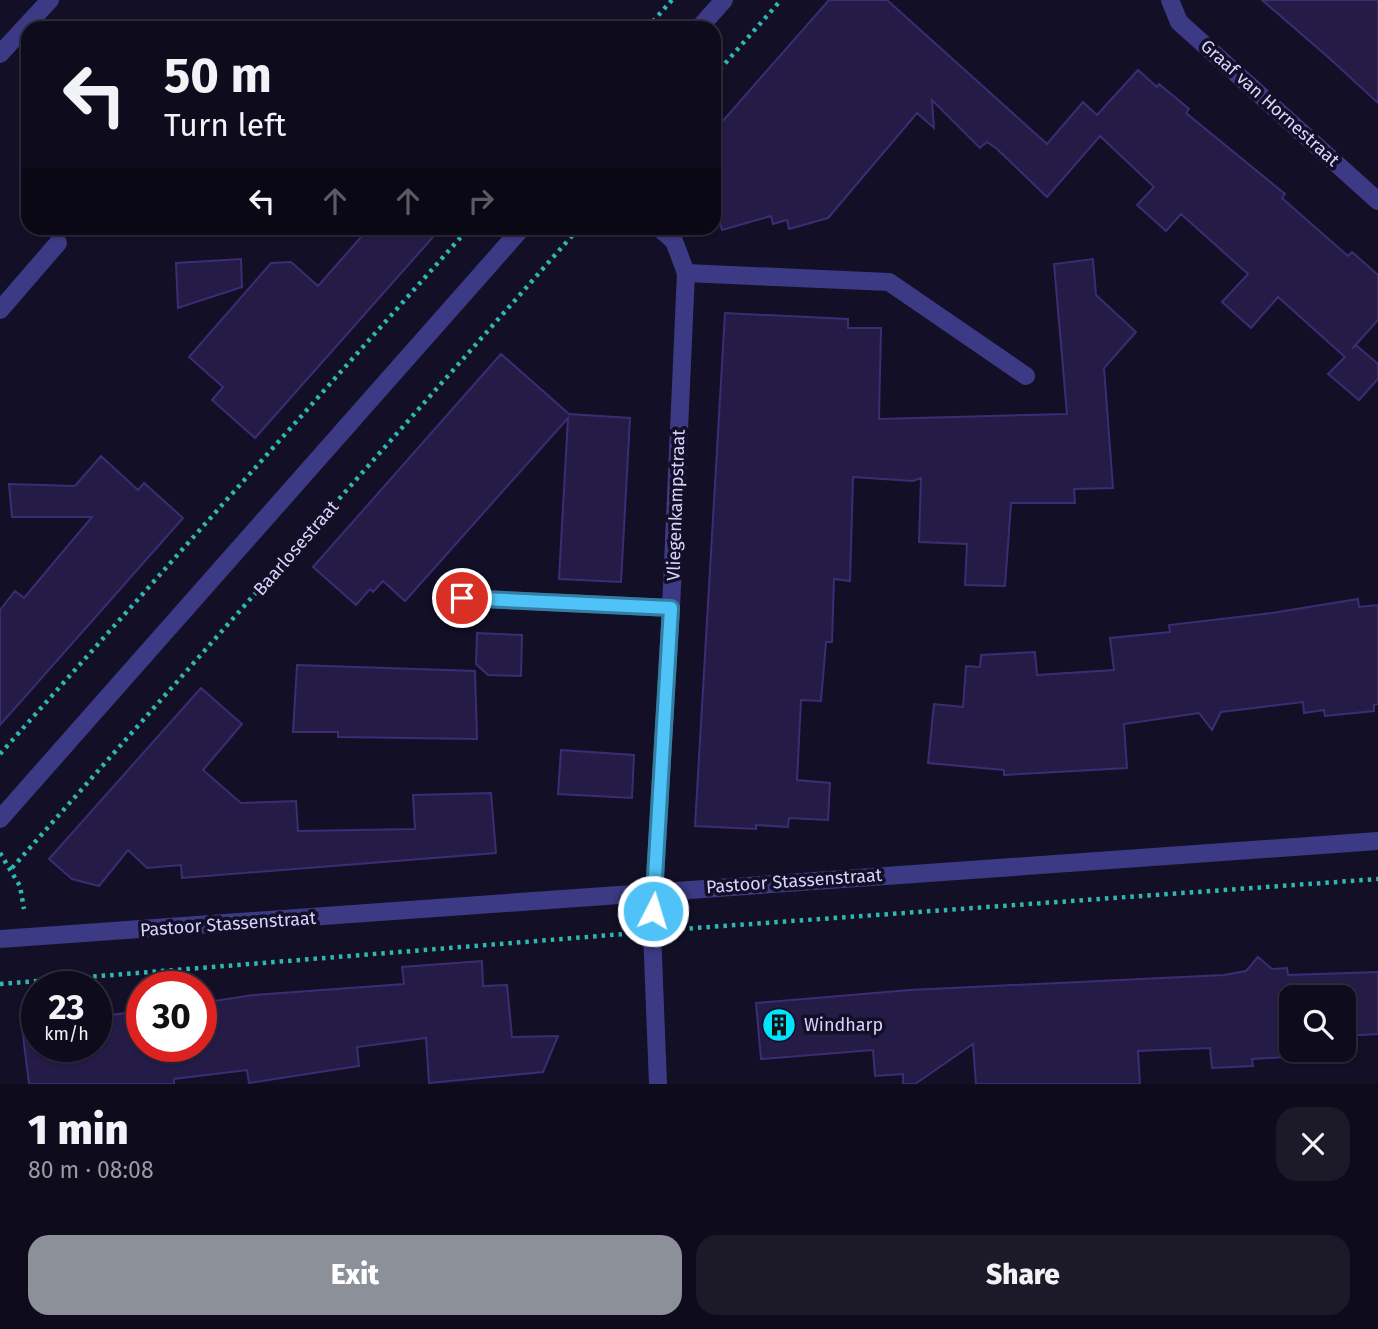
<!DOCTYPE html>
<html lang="en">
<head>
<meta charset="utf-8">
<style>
	body { margin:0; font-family:"Fira Sans",sans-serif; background:#1c1929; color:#f1f3f6; height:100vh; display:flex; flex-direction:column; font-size:26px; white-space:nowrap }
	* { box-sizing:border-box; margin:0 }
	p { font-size:23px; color:#9b9ba3 }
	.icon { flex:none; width:38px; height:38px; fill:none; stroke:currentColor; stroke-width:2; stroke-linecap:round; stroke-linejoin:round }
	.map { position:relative; height:1084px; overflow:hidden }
	.details { display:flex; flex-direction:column; background:#0e0b1c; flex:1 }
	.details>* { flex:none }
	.banner { position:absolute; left:21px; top:21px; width:700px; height:214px; border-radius:21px; box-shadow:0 2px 5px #0004,0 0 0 2px #2e2b3b; background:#0e0b1c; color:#f1f3f6; overflow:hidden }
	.fabs { position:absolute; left:1279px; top:985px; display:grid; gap:14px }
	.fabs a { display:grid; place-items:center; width:77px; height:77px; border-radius:14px; background:#0e0b1c; box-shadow:0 2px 5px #0004,0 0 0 2px #2e2b3b; font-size:35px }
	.speed { position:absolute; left:21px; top:971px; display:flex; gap:14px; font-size:35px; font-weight:700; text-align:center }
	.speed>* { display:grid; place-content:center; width:91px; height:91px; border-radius:50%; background:#0e0b1c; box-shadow:0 2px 5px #0004,0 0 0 2px #2e2b3b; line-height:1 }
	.speed small { font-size:18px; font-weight:400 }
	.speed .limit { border:10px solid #d22; background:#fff; color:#111 }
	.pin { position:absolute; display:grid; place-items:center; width:60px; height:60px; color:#fff; margin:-30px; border:4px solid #fff; border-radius:50%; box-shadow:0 2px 7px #0007 }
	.me { position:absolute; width:77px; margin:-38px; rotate:5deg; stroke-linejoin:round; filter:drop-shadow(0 0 5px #0008) }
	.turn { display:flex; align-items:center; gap:24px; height:147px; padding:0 28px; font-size:32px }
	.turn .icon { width:91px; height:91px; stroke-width:2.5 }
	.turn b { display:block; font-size:49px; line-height:60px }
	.lanes { display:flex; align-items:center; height:66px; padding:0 28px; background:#0003; justify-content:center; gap:35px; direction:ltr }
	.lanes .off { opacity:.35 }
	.round { display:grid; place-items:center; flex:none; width:74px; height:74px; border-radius:21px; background:#1c1929 }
	.headline { display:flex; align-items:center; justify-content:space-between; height:119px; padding:0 28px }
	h1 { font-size:42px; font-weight:800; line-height:52px }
	.button { display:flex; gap:14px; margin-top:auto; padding:14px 28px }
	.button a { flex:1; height:80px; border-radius:21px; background:#8c9099; color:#fff; font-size:28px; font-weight:800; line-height:80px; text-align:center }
	.button a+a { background:#1c1929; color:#f1f3f6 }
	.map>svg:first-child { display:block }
	.building { fill:#241b47; stroke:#3b2d73; stroke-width:2 }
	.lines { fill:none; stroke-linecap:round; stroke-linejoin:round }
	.path { stroke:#2fb8b0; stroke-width:4.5; stroke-dasharray:3.5 5; stroke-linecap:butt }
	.service { stroke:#3d3a85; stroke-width:18 }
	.minor { stroke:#3d3a85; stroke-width:18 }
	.tertiary { stroke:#3d3a85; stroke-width:18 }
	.route-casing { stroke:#337fa1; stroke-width:18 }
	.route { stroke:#4fc3f7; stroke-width:12 }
	.labels { text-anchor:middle; stroke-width:7; stroke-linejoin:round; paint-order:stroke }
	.street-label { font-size:18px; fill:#d9d4ff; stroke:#130f26 }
	.poi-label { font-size:18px; fill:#d9d4ff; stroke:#130f26; text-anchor:start }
</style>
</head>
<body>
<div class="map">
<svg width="1378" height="1084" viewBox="0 0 1378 1084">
	<rect width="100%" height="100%" fill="#130f26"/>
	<!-- building -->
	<path class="building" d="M829,0H887L1047,144L1083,102L1097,115L1138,70L1157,87L1159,84L1189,109L1186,113L1285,194L1282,198L1300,214L1348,256L1352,252L1378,275V320L1352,349L1356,345L1378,364V379L1359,400L1328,374L1345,357L1278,297L1251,328L1222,302L1248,274L1181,214L1166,231L1137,205L1154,187L1100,136L1047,197L997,149L987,142L980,148L932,100L934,128L917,113L828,218L789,229L787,220L773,224L771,216L722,230L714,201V131Z
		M1262,0H1378V103L1328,57Z
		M369,228H441L255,438L212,400L223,387L189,357L271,263L291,262L318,286Z
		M241,259L242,287L178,308L176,263Z
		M1093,259L1096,295L1136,332L1104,368L1113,488L1074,489L1075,503H1011L1005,586L965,585L967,544L919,542L921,478L913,481L853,477L850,581L834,579L832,642H826L821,701L801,700L797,780L830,783L828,820L789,818L788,827L756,825V829L695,826L725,313L848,319V328H881L879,419L1067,414L1054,264Z
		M501,354L569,414L630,418L621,582L559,579L568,418L405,601L383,581L373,592L370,589L356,605L313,567Z
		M101,456L138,490L144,483L183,518L0,725V610L15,591L24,598L92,517H12L9,484L75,486Z
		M1358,599L1359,607L1378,605V704L1374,705V711L1325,716L1324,710L1304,713L1303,702L1221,712L1212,730L1199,713L1124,724L1127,768L1004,775V770L928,763L934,704L963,707L966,666L980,667L981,655L1035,652L1037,675L1114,670L1110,638L1170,632L1169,625L1272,613Z
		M477,633L522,635L521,676L488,675L476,664Z
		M297,665L475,671L477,739L338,737V732H293Z
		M201,688L242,724L203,770L241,803L296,801L298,831L415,829L413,795L491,793L496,853L182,878L181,865L147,868L128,850L99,886L72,879L49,859Z
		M561,750L634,755L632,798L558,794Z
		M1258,957L1272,969L1287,968L1288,975L1378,972V1034L1344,1036V998H1292V1050H1336L1337,1054L1252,1059L1253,1066L1212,1068L1210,1048L1138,1051L1140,1084H976L973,1044L915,1084H903V1074L875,1076L873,1050L761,1059L756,1003L910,990L1224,975L1246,971Z
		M482,961L483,986L507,985L512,1037L558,1036L543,1072L429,1083L426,1038L357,1047L359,1066L249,1083L247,1070L174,1079V1084H29L22,1027L37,1025V1046H96V1017L142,1011V1046H201V1003L253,995L404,984L402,967Z"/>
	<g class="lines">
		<!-- path -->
		<path class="path" d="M647,28L672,0
			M714,76L781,0
			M0,754L469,228
			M0,853L20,886L24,909
			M12,868L579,228
			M681,929L1378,879
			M0,984L624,934"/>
		<!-- service -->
		<path class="service" d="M686,273L889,282L1026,376
			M0,310L58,243
			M462,598L671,608"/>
		<!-- minor -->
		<path class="minor" d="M1170,0L1179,22L1378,201
			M0,54L50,0
			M658,1084L652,931L671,608L686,273L674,241L659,228"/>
		<!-- tertiary -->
		<path class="tertiary" d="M699,28L724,0
			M0,819L522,228
			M0,939L1378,841"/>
	</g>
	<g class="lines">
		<!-- route casing -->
		<g class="route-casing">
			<path id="route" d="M462,598L671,608L653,911"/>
		</g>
		<!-- route -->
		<use href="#route" class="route"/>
	</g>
	<!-- icons -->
	<defs>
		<g id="building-disc" transform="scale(1.75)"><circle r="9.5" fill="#00e5ff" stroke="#130f26"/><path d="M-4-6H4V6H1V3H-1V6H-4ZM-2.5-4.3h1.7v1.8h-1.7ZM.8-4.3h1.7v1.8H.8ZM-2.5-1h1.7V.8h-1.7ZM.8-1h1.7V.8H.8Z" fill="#111"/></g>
	</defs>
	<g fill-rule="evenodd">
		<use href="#building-disc" x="779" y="1025"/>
	</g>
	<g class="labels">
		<!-- street labels -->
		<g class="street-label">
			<text transform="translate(1270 103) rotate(42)" y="6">Graaf van Hornestraat</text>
			<text transform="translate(676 505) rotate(-88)" y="6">Vliegenkampstraat</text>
			<text transform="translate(296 548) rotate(-49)" y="6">Baarlosestraat</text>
			<text transform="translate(794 881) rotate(-4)" y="6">Pastoor Stassenstraat</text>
			<text transform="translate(228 924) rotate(-4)" y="6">Pastoor Stassenstraat</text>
		</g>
		<!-- poi labels -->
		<g class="poi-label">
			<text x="804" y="1031">Windharp</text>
		</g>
	</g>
</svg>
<div class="fabs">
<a><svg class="icon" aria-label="search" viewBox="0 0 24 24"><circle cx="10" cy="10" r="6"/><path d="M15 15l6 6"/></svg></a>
</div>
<div class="speed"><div>23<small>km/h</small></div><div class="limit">30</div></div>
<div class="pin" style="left:462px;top:598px;background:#d93025"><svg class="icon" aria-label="arrive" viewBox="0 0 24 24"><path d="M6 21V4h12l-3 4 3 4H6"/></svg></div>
<svg class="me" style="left:653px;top:911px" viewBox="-20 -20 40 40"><circle r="17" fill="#4fc3f7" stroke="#fff" stroke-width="3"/><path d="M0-11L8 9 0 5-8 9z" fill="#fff"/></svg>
<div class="banner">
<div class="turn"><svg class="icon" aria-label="left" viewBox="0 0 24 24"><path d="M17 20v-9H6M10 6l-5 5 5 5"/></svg><div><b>50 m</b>Turn left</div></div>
<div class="lanes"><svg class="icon" aria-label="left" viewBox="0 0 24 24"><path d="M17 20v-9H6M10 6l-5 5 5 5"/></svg><svg class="icon off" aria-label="ahead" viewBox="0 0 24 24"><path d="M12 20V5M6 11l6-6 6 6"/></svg><svg class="icon off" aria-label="ahead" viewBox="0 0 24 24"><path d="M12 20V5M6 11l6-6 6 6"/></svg><svg class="icon off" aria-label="right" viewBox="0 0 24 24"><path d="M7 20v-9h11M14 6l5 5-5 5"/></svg></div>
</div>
</div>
<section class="details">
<div class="headline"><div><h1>1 min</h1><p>80 m · 08:08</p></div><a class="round"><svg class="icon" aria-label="close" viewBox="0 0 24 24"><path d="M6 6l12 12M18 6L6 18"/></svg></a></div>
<div class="button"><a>Exit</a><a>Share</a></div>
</section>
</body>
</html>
